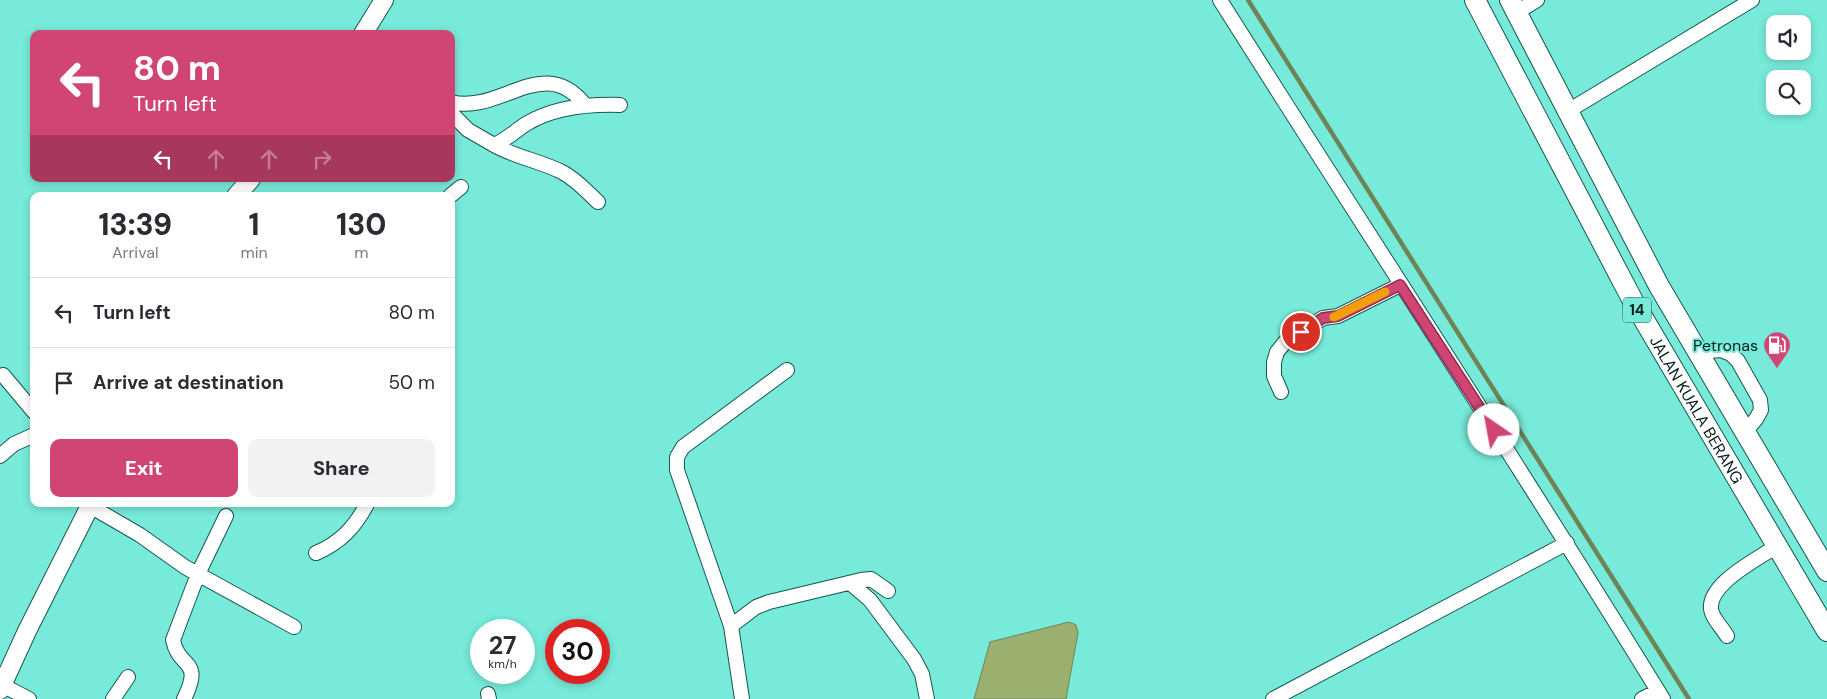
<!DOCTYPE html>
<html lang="en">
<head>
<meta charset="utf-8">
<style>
	body { margin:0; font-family:"DM Sans",sans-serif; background:#f2f2f3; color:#2b2b33; height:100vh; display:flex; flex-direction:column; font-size:19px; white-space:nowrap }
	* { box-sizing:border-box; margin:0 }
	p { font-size:16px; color:#7c7c81 }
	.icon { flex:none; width:28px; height:28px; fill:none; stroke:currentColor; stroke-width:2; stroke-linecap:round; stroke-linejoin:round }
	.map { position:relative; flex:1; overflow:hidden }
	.sheet { position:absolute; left:30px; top:192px; width:425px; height:315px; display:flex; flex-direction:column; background:#fff; border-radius:10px; box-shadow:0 2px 8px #0003 }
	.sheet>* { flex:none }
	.top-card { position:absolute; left:30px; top:30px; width:425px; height:152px; border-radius:10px; box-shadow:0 2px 8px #0003; background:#d14575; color:#fff; overflow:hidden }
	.buttons { position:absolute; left:1766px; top:15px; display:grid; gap:10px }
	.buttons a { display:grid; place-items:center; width:45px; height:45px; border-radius:10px; background:#fff; box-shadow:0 2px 8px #0003; font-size:25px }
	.speed { position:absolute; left:470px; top:619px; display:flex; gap:10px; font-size:25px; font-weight:700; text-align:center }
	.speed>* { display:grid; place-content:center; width:65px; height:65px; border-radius:50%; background:#fff; box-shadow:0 2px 8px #0003; line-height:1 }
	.speed small { font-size:12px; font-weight:400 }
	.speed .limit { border:8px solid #d22; background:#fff; color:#111 }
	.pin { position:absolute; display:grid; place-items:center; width:42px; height:42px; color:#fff; margin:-21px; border:2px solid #fff; border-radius:50%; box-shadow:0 1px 5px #0007 }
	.me { position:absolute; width:55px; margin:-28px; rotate:327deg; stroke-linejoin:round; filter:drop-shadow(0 0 4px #0008) }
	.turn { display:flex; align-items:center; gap:18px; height:105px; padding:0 20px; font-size:22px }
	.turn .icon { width:65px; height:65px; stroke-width:2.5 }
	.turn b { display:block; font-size:35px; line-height:42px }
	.lanes { display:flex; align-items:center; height:48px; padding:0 20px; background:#0003; justify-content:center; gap:25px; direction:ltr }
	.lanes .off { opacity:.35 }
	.eta { display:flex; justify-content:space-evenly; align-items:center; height:85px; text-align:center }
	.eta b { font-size:30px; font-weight:800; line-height:35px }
	.cta { display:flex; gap:10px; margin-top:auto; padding:10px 20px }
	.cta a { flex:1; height:58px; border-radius:10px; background:#d14575; color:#fff; font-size:20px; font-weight:800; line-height:58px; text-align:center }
	.cta a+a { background:#f2f2f3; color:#2b2b33 }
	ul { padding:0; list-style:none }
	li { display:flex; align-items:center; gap:15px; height:70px; padding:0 20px; border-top:1px solid #e1e1e2 }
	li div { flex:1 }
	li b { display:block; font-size:19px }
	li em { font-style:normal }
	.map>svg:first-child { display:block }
	.water { fill:#9bb06f; stroke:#6e8456 }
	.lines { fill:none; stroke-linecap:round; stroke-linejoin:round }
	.stream { stroke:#6e8456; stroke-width:4.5 }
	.minor-casing { stroke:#16574f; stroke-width:16 }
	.major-casing { stroke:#16574f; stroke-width:20 }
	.highway-casing { stroke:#16574f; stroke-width:22 }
	.minor { stroke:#fff; stroke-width:14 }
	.major { stroke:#fff; stroke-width:18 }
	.highway { stroke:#fff; stroke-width:20 }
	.route-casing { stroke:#882d4c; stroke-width:12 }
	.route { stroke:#d14575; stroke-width:9 }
	.slow { stroke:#f59e0b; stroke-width:9 }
	.labels { text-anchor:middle; stroke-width:4; stroke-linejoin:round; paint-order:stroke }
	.shield { fill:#77ead9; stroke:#275c55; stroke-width:1 }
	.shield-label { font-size:15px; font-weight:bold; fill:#051f1c }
	.poi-label { font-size:16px; fill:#051f1c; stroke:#77ead9; text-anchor:end }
	.street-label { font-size:16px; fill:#051f1c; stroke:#77ead9 }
</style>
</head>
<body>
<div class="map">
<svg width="1827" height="699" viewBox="0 0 1827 699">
	<rect width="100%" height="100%" fill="#77ead9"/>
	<!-- water -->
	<path class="water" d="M1069,622L1076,625L1078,633L1066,699H974L990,642Z"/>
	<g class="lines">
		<!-- stream -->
		<path class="stream" d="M1248,0L1689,699"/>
		<!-- minor casing -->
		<g class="minor-casing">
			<path id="minor" d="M1220,0C1367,233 1519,464 1663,699
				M1517,12L1537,0
				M451,102C500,115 544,52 585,105
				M1568,111L1752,0
				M451,113L468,130L494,145C506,140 515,131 526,124C554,107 588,104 620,105
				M494,145C515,157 540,161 562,172C576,179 587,192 598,202
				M450,196L461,187
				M1698,352L1721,350L1731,354L1738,361L1760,400L1761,410L1756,419L1745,432
				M3,375L34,412
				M1281,392L1274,376V362L1277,352L1285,342L1323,318L1338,316L1400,285
				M0,456L14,444L34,435
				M90,506L140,535L185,567L294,627
				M316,553C340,543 355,527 367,504
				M850,583L870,600L914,659L922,674L927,699
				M731,626L677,470V457L683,447L787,370
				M1727,636C1723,629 1715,621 1712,613C1703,588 1752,562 1769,551
				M0,684L29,699
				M488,694L489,699
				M113,699L128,677
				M184,699C204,658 179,670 173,640L198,574L226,516
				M742,699L731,626L756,607L769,602L861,580L871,579L888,591
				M1273,699L1567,543
				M1642,699L1658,691"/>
		</g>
		<!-- major casing -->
		<g class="major-casing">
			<path id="major" d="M363,34L384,0
				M236,196L251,179
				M0,690L27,631L91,504"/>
		</g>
		<!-- highway casing -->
		<g class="highway-casing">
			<g id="highway">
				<path id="s1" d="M1475,0L1633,301L1827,631"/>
				<path d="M1510,0L1659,286L1827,571"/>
			</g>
		</g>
		<!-- minor -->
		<use href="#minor" class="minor"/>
		<!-- major -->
		<use href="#major" class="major"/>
		<!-- highway -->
		<use href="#highway" class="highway"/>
	</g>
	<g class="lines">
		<!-- route casing -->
		<g class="route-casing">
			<path id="route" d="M1301,332L1323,318L1338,316L1400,285L1494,430"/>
		</g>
		<!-- route -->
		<use href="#route" class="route"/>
		<!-- slow -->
		<path class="slow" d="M1334,317L1385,292"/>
	</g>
	<!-- icons -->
	<defs>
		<g id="fuel-pin" transform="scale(1.4375)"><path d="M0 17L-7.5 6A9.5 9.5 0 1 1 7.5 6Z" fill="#d14575" stroke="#77ead9"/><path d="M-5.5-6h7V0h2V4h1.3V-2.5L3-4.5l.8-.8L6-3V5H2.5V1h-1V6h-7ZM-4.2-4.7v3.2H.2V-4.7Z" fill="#fff"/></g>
	</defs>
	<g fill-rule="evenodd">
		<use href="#fuel-pin" x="1777" y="345"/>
	</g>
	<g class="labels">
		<!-- shield labels -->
		<rect class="shield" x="1623" y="297.5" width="28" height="25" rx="4"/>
		<g class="shield-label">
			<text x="1637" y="315">14</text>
		</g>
		<!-- poi labels -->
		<g class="poi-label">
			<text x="1758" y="351">Petronas</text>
		</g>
		<!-- street labels -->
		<g class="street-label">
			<text dy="6" stroke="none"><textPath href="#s1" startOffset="466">JALAN KUALA BERANG</textPath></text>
		</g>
	</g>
</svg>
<div class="buttons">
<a><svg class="icon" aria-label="sound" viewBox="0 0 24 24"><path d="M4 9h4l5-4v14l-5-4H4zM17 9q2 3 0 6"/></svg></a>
<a><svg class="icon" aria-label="search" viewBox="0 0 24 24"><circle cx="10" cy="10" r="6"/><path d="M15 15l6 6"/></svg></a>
</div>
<div class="speed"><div>27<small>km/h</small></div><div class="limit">30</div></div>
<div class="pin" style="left:1301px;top:332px;background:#d93025"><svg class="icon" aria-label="arrive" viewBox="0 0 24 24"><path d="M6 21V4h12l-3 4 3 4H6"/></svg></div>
<svg class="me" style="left:1494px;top:430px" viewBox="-20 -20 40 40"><circle r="19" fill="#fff"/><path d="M0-13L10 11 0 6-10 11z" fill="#d14575"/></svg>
<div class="top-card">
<div class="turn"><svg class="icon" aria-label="left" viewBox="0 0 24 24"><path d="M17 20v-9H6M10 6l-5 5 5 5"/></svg><div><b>80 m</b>Turn left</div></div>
<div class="lanes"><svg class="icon" aria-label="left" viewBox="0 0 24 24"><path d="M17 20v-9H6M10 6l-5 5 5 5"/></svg><svg class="icon off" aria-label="ahead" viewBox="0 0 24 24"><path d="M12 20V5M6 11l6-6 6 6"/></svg><svg class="icon off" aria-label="ahead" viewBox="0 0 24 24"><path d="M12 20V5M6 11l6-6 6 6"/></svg><svg class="icon off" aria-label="right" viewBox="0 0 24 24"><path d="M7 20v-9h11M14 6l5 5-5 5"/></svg></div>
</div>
<section class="sheet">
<div class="eta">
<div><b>13:39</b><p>Arrival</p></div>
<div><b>1</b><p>min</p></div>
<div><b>130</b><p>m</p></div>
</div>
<ul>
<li><svg class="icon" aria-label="left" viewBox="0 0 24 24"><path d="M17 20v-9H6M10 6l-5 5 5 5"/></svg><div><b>Turn left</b></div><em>80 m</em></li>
<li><svg class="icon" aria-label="arrive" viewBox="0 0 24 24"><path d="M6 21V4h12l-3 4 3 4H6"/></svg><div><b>Arrive at destination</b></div><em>50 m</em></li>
</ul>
<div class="cta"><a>Exit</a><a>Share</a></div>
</section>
</div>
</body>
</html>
